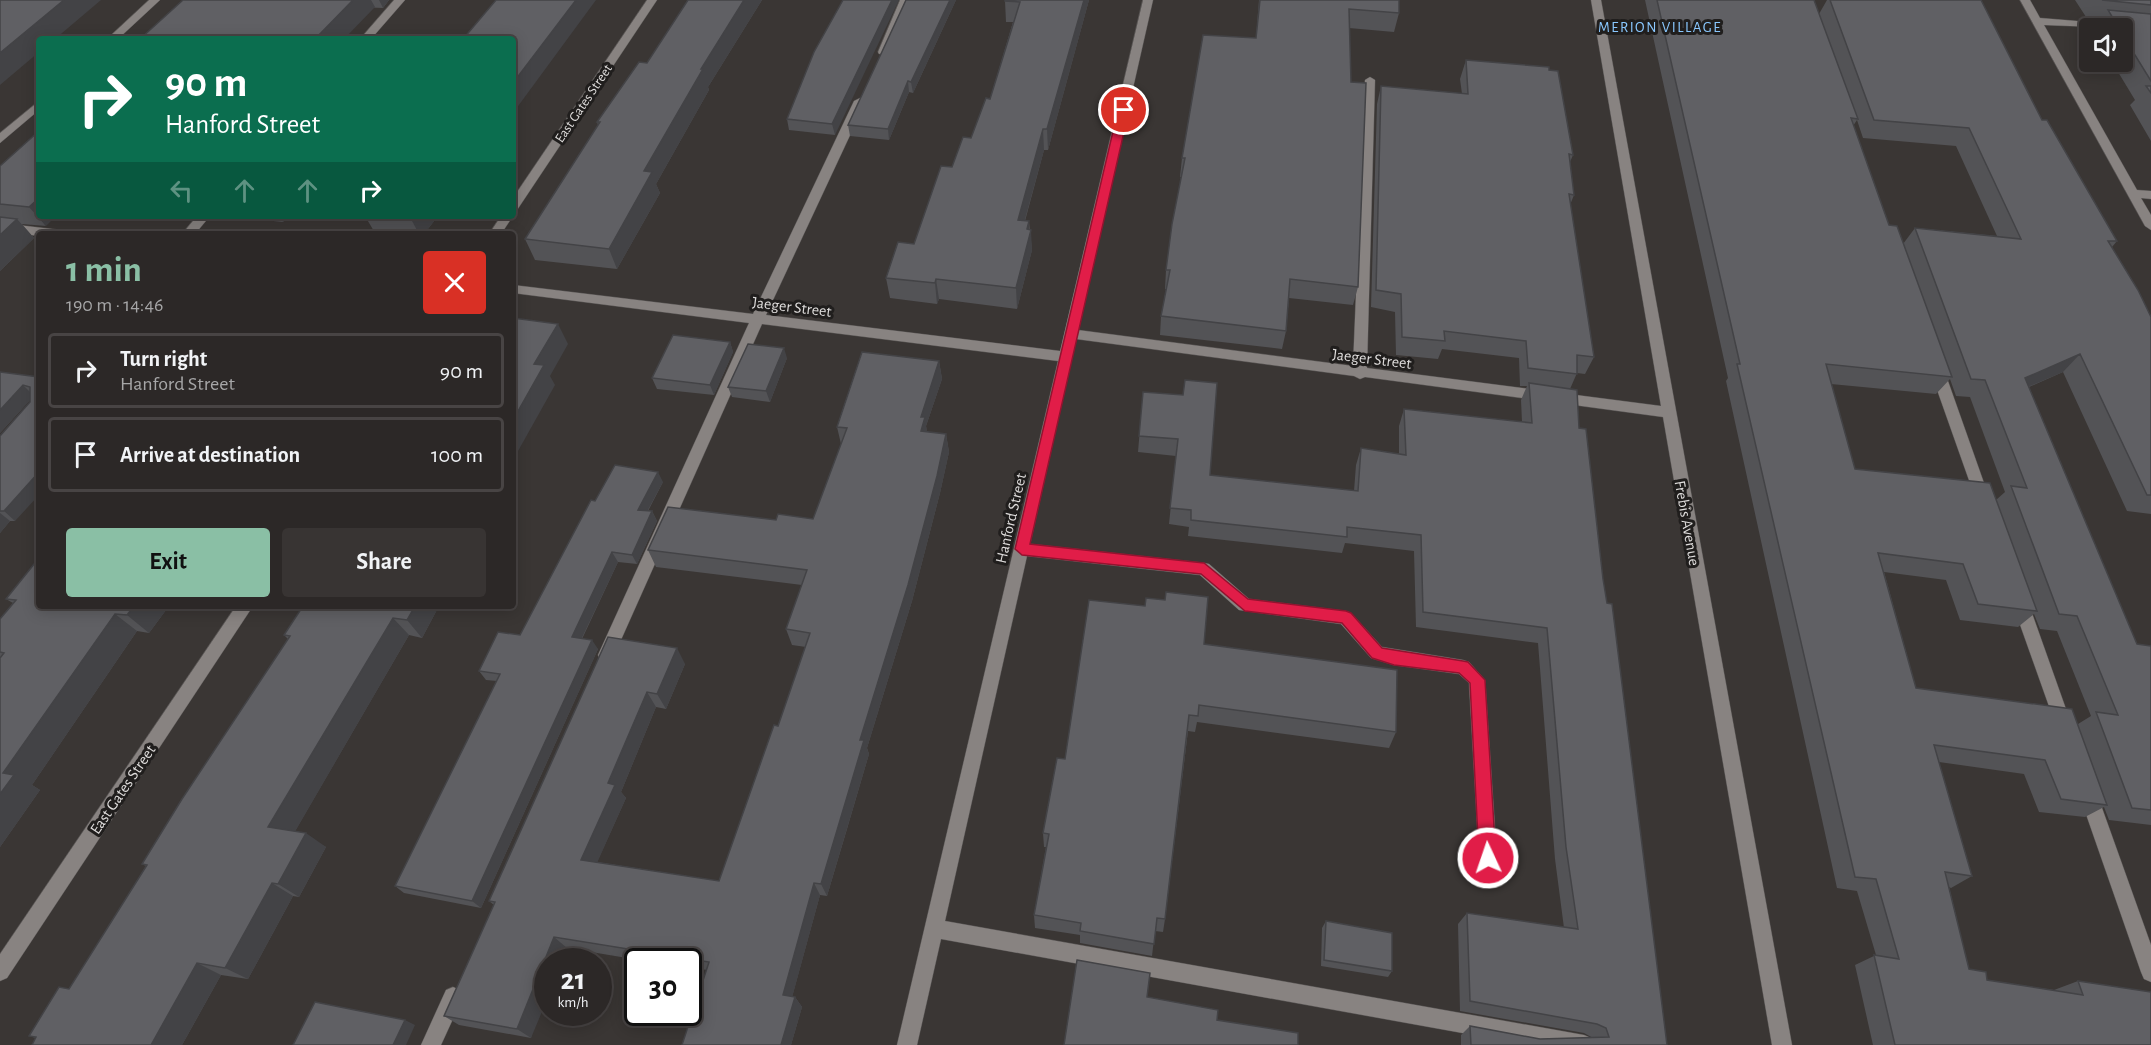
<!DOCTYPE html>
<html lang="en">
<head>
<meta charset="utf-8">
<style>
	body { margin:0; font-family:"Alegreya Sans",sans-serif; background:#383433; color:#f1f3f6; height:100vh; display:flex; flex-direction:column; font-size:22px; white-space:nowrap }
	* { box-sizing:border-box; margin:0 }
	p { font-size:20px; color:#a6a6a7 }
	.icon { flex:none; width:33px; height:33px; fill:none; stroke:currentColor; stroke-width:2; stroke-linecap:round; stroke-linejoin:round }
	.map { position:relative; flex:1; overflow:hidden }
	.sheet { position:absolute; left:36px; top:231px; width:480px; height:378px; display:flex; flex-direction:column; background:#2c2827; border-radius:6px; box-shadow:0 3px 15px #0003,0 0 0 2px #484444 }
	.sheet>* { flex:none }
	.banner { position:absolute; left:36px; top:36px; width:480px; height:183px; border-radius:6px; box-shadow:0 3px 15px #0003,0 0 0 2px #484444; background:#0b6e4f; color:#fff; overflow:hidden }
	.controls { position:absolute; left:2079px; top:18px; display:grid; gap:12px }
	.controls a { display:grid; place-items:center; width:54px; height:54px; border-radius:6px; background:#2c2827; box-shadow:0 3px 15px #0003,0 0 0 2px #484444; font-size:30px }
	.speed { position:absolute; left:534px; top:948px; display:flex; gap:12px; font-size:30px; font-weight:700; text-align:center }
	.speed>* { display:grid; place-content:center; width:78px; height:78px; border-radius:50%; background:#2c2827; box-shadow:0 3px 15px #0003,0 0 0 2px #484444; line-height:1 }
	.speed small { font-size:15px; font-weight:400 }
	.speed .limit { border:3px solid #111; border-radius:9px; background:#fff; color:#111 }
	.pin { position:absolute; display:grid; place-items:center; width:51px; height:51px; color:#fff; margin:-26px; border:3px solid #fff; border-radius:50%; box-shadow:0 2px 6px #0007 }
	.me { position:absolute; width:66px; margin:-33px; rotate:357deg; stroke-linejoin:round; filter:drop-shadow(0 0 4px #0008) }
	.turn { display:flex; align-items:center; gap:21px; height:126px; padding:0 30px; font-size:27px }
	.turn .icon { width:78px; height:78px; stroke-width:2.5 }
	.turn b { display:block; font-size:42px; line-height:51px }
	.lanes { display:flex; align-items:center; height:57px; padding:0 30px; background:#0003; justify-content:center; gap:30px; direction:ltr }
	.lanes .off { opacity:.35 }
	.round { display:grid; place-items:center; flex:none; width:63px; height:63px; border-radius:6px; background:#383433 }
	.overview { display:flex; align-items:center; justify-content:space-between; height:102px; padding:0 30px }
	h1 { font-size:36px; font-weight:700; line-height:45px; color:#8abfa5 }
	.action { display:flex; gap:12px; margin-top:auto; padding:12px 30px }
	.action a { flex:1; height:69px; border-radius:6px; background:#8abfa5; color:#111; font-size:24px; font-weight:700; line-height:69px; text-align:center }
	.action a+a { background:#383433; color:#f1f3f6 }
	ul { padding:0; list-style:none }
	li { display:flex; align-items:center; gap:18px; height:75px; margin:0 12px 9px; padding:0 18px; border:3px solid #484444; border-radius:6px }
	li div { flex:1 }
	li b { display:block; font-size:22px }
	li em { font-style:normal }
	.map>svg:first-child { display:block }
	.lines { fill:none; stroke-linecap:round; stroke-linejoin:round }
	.minor-casing { stroke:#565352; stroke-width:1 }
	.minor { fill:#888381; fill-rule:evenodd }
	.wall { fill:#535356; fill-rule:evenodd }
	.shaded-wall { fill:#434346 }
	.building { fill:#606064; stroke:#434346; stroke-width:1.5 }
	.route { fill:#e11d48; stroke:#92132f; stroke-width:1.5 }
	.labels { text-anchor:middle; stroke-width:6; stroke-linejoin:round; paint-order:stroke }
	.far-street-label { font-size:14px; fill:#dfdddc; stroke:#201e1d }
	.far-neighbourhood-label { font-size:15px; letter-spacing:1.5px; fill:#8ac8ff; stroke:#201e1d }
	.street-label { font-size:16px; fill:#dfdddc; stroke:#201e1d }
</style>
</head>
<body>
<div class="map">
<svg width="2151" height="1045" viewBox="0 0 2151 1045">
	<rect width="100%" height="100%" fill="#3a3634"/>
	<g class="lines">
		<!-- minor casing -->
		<g class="minor-casing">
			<path id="minor" d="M149,0H160L118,39H107Z
				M394,0H405L371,39H360Z
				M647,0H657L517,210L513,211V198Z
				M900,0H910L888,52L879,54L878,52Z
				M1143,0H1153L1078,330L1353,366L1365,80L1370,77L1375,80L1367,368L1661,406L1591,0H1601L1792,1045H1772L1663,417L1365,377L1360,379L1354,376L1076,339L1030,544L1204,563L1209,564L1249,599L1345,611L1351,613L1382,647L1463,660L1469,662L1485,680L1497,858L1494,864L1488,867L1482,864L1479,858L1469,683L1459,674L1394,665L1371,658L1341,624L1239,610L1200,575L1027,556L945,921L1584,1035L1591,1038L1594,1045H1529L941,939L917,1045H897L1058,361L762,324L612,660L606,662L600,660L598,655L749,323L513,293V285L753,314L854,101L860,98L866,101L766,315L1060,351Z
				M2020,0H2030L2040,18L2151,27V33L2122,31V28L2044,25L2137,190L2151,191V199L2141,198L2151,215V230L2145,226Z
				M39,101V110L0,143V133Z
				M197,216H210L195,234H182Z
				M501,216H513L501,234H489Z
				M0,223L61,230L67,234L39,236L0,231Z
				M1936,362L1943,367L1990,500L1988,504H1978L1976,500L1929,367Z
				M2020,595L2026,597L2028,602L2072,726L2070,731L2064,734L2058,731L2056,726L2012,602L2014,597Z
				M236,606H253L7,978L0,981V954Z
				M2088,786L2094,788L2097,794L2151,945V982L2144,979L2141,972L2079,794L2082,788Z
				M453,987L460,990L463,997L441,1045H421L446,990Z"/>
		</g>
		<!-- minor -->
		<use href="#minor" class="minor"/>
	</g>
	<!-- wall -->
	<path class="wall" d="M183,0H389L383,8Z
		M688,0H762L708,87L709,90L656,184L660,193L617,269L535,260L525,239L598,125L597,122L647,63Z
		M843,0L835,135L789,130L787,119Z
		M906,0H956L913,93L909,92L889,140L850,136L848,125Z
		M1089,0L1048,150H1044L1025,221H1029L1032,250L1017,309L939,299L937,304L890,298L886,278L914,244L952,167L971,138L990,99L1013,22H1006L1005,1Z
		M1259,0H1399V13L1394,32L1349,28L1358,287L1353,305L1289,298L1286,331L1282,349L1160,335L1161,316L1166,289H1165L1166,270L1181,177H1180L1182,158L1256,38Z
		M1645,0H1814L1819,14L1827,0H1981L2042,120L2117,241L2112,247L2151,317V514L2127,511L2063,372L2029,387L2137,644L2151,646V825L2109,820L2104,807L2085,817L2039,812L2024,774L1939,762L1972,876L1951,888L1949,887L1969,969L1987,980L2054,990L2078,981L2151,1045H1873L1855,965L1876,955L1857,891L1837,888L1726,381L1728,378ZM1857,120L1863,138L1956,146L1997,236L1915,228L1903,244L1889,225L1853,126ZM1950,379L1956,396L1970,397L2005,492L1996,500L1855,469L1831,384L1936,394ZM1884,572L1946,580L1960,620L2018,627L2034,614L2040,629L2057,631L2091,716L2078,724L1916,688Z
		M2075,0H2151V141L2130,105L2135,100L2112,62H2122V28H2094L2100,21L2088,20Z
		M1466,60L1549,70L1573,155L1570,162L1574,195L1570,205L1594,357L1585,374L1577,373L1570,389L1579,428L1603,579L1667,1045H1461V1035L1470,1026L1540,1039L1593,1038L1584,1033L1460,1011L1458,924L1467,913L1564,928L1555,859L1538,643L1416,627L1414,551L1345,543L1342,553L1188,536L1189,527L1169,524L1176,456L1138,452L1143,392L1210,475L1354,491L1356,465L1361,448L1399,454V426L1404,409L1522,422L1521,400L1527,386H1520L1519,358L1442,349L1438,359L1396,355L1395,312L1371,307L1377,104L1381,86L1462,94L1460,79Z
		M0,166L46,226L22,224L34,238L0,271Z
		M226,216H288L283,222Z
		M365,216H438L424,234H384L375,233Z
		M730,342L733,352L714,395L657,389L652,378Z
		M787,358L770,402L732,397L728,387Z
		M939,361L942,379L926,426L927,432L946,434L949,452L940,493L912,601L867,748L869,754L847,829L827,896L820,895L792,997H795L802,1007L791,1045H682L707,970L688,967V962H651L567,948L561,962H548L531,1038L459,1025L444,1016L494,905L489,901L608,637L685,664L666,709L656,707L621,792L626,798L597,862L719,881L778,726L806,647L792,645L786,629L802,585L656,567L648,550L776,520L813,519L841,444L837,427Z
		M0,372L39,377L15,521H10L0,533V436L30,402V400L0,433Z
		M663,482L648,511H652L657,521L637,564L618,562L582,639L598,649L481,908L404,893L395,886L497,681L486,680L479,671L520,635L595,501Z
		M39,558V606H169L149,633L137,631L32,785L40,790L0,847V619L13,603L6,599Z
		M439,606L422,638L409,635L295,831L326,847L299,897L293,896L248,979L221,975L182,1045H32L36,1038L29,1036L69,989L146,866L142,864L288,639L284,635Z
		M1204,644L1396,732L1389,748L1197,722L1195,732L1188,731L1165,919L1163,932L1155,931L1152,956L1080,943V935L1035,928L1034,915L1046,847H1044L1043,833L1065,759Z
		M1326,921L1392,971L1388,977L1321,966L1322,928Z"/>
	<!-- shaded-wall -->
	<path class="shaded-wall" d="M64,0H101L55,39H39V52L0,85V53Z
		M353,0H371L375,7L344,39H315Z
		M379,0H389L383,8Z
		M576,0H596L513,113V83Z
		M744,0H762L708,87L709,90L656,184L660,193L617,269L609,249L644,171L701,69Z
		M892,0H899L835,135L832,124Z
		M950,0H956L913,93L911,82Z
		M1084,0H1089L1048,150L1047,129Z
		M908,81L909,92L889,140L888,129Z
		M1043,129L1044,150L1019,241L1018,220Z
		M39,198V216H56L46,226L29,207Z
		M279,216H288L283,222Z
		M413,216H438L424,234H419L411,219Z
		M17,219L34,238L0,271V235Z
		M1029,221V236L1031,230L1032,250L1017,309L1016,288Z
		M936,279L939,299L937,304L935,283Z
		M558,324L568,344L550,376L555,385L513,460V420L534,364Z
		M730,342L733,352L714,395L710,385Z
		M784,348L787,358L770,402L766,391Z
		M2080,354L2063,372L2009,395L2025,378Z
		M939,361L942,379L926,426L928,435L921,431V417Z
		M23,385L34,396L0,433V410Z
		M946,434L949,452L940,493L912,601L867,748L869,754L827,896L821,884L860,740Z
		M39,472V495L15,521L4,511Z
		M658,472L663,482L643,519L638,510Z
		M652,511L657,521L637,564L632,555Z
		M0,513L10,521L0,533Z
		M612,552L618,562L578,646L572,637Z
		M134,606H169L149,633L127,615Z
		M415,606H439L422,638L407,620Z
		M115,614L137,631L32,785L40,790L0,847V794L3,773Z
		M393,618L409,635L289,842L268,827Z
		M592,640L598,649L481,908L472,901Z
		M677,648L685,664L666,709L657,694Z
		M647,692L656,707L621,792L626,798L593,872L581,860L608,783Z
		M306,833L326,847L299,897L278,884Z
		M272,883L293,896L248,979L225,968Z
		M814,883L820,895L790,1005L783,995Z
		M554,937L567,948L561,962H548V997L531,1038L517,1029Z
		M197,963L221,975L182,1045H151Z
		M795,997L802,1007L791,1045H781Z
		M405,1020L415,1025L406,1045H393Z"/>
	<!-- building -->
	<path class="building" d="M0,0H64L0,53Z
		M183,0H353L315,39H140Z
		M496,0H576L513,83V39H463Z
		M688,0H744L701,69H703L644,171L652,172L609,249L525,239L600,122H597L639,62L647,63Z
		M843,0H892L832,124L787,119L814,52Z
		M906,0H950L911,82L908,81L888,129L848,125Z
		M1005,0H1084L1047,129H1043L1018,220L1029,221L1027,229L1031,230L1016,288L936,279L935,283L886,278L898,242L914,244L941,166L952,167L963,137L971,138L986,98L990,99L1020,2L1005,1Z
		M1260,0H1399V13L1349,9L1351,82L1366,83L1358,287L1290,279L1286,331L1161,316L1170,270H1166L1172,224L1185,158H1182L1203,35L1256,38Z
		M1657,0H1814L1858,119L1851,118L1889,225L1897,226L1952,377L1826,364L1855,469L1990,483L2037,611L1978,604L1963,564L1878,553L1916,688L2072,709L2107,805L2061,799L2045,760L1934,745L1972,876L1945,872L1969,969L1986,972L1987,980L2083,995L2078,981L2151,992V1045H1895L1874,955L1899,959L1876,879L1855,877L1737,364H1740Z
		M1830,0H1981L2042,120H2047L2117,241H2108L2138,290L2151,317V495H2147L2080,354L2025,378L2137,644L2151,646V810L2132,808L2096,712L2118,715L2077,616L2059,614L2011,486L2027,488L1985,380L1971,379L1915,228L2021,239L1969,128L1874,120Z
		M2102,0H2151V5Z
		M2108,10L2151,14V81L2122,34V28H2119Z
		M1466,60L1549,67V70L1558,71L1573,155L1569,154L1574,195L1569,194L1594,357L1577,355V374L1528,368L1526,341L1444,331L1445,341L1402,337L1401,294L1376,290L1381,86L1468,94Z
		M2146,86H2151V93Z
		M39,131V198L29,207L0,204V166Z
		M382,216H413L411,219Z
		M0,217L17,219L0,235Z
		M513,318L558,324L534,364L544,365L513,420Z
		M673,335L730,342L710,385L652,378Z
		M748,344L784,348L766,391L728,387Z
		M862,352L939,361L921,417H925L921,431L946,434L937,476L908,585L860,740H864L821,884L814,883L783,995L795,997L781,1045H682L709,962L554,937L517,1029L444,1016L495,902L489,901L608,637L677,648L657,694L647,692L608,783L615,785L581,860L719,881L774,725L778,726L810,633L786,629L807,570L648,550L668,507L776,520L778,514L813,519L847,428L837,427Z
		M0,372L39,377V472L4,511H0V436L30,402V387L23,385L0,410Z
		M1185,380L1217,383L1210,475L1358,491L1361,448L1406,455L1404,409L1532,423L1529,383L1577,390L1579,428L1586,429L1603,579L1607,603L1612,604L1667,1045H1471L1470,1026L1540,1039L1609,1037L1606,1028L1597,1024L1470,1001L1467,913L1578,929L1566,847L1547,628L1423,612L1421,535L1347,527V537L1191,520V510L1170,508L1178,439L1139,436L1143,392L1183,395Z
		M615,465L658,472L638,510L652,511L632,555L612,552L572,637L592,640L472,901L395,886L500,674L479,671L498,632L520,635L591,500L595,501Z
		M39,558V606H134L127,615L115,614L3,773L14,775L0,794V658L4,653L0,652V619L16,600L6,599Z
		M1166,592L1208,597L1204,644L1397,670L1396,732L1199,705L1198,716L1189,715L1165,919L1157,918L1154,944L1080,931L1081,923L1034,915L1049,834L1043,833L1057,758L1065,759L1089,600L1145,606L1146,598L1165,600Z
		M303,606H415L407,620L393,618L268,827L306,833L278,884L272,883L225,968L197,963L151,1045H32L36,1037L29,1036L59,987L69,989L147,865L142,864L182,799L290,636L284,635Z
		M1326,921L1392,933V971L1324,960Z
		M1077,960L1150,973L1147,997L1218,1010L1217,1020L1298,1033V1045H1064Z
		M315,1002L405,1020L393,1045H293Z"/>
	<!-- route -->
	<path class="route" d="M1124,107L1129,110L1030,544L1204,563L1248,599L1346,611L1351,613L1382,648L1463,661L1468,662L1485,680L1496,858L1493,864L1488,866L1482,864L1479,858L1470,683L1459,673L1394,665L1372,658L1342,623L1245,611L1201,574L1022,555L1015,549L1118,110Z"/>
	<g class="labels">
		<!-- far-street labels -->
		<g class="far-street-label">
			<text transform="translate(583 103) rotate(-56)" y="5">East Gates Street</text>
		</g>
		<!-- far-neighbourhood labels -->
		<g class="far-neighbourhood-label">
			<text x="1660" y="32">MERION VILLAGE</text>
		</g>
		<!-- street labels -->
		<g class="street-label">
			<text transform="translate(792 306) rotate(7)" y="6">Jaeger Street</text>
			<text transform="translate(1372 358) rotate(7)" y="6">Jaeger Street</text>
			<text transform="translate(1010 518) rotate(-77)" y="6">Hanford Street</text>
			<text transform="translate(1688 523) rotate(80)" y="6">Frebis Avenue</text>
			<text transform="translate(122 789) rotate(-56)" y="6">East Gates Street</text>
		</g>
	</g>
</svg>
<div class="controls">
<a><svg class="icon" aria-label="sound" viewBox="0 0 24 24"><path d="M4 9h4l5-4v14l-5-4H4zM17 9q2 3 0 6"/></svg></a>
</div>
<div class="speed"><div>21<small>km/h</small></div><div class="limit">30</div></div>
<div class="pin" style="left:1124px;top:110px;background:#d93025"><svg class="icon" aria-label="arrive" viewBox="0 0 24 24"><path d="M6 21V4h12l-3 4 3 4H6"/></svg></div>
<svg class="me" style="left:1488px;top:858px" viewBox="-20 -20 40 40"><circle r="17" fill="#e11d48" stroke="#fff" stroke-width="3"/><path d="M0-11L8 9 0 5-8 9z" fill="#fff"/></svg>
<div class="banner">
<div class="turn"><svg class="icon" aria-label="right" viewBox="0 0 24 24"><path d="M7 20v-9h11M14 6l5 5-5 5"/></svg><div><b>90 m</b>Hanford Street</div></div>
<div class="lanes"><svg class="icon off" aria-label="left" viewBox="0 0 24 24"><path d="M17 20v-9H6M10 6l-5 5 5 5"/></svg><svg class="icon off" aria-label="ahead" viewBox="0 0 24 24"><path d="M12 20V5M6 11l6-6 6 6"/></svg><svg class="icon off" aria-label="ahead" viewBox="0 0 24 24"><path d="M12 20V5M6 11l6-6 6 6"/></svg><svg class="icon" aria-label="right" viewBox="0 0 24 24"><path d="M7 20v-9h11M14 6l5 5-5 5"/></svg></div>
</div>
<section class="sheet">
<div class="overview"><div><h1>1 min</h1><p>190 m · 14:46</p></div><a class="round" style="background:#d93025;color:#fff"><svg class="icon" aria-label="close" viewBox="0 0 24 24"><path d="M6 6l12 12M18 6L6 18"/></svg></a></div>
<ul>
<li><svg class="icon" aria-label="right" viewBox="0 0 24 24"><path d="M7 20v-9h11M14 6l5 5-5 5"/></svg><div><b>Turn right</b><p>Hanford Street</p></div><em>90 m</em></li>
<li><svg class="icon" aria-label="arrive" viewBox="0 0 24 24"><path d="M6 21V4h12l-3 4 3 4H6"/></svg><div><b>Arrive at destination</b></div><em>100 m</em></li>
</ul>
<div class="action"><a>Exit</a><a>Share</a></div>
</section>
</div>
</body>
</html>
